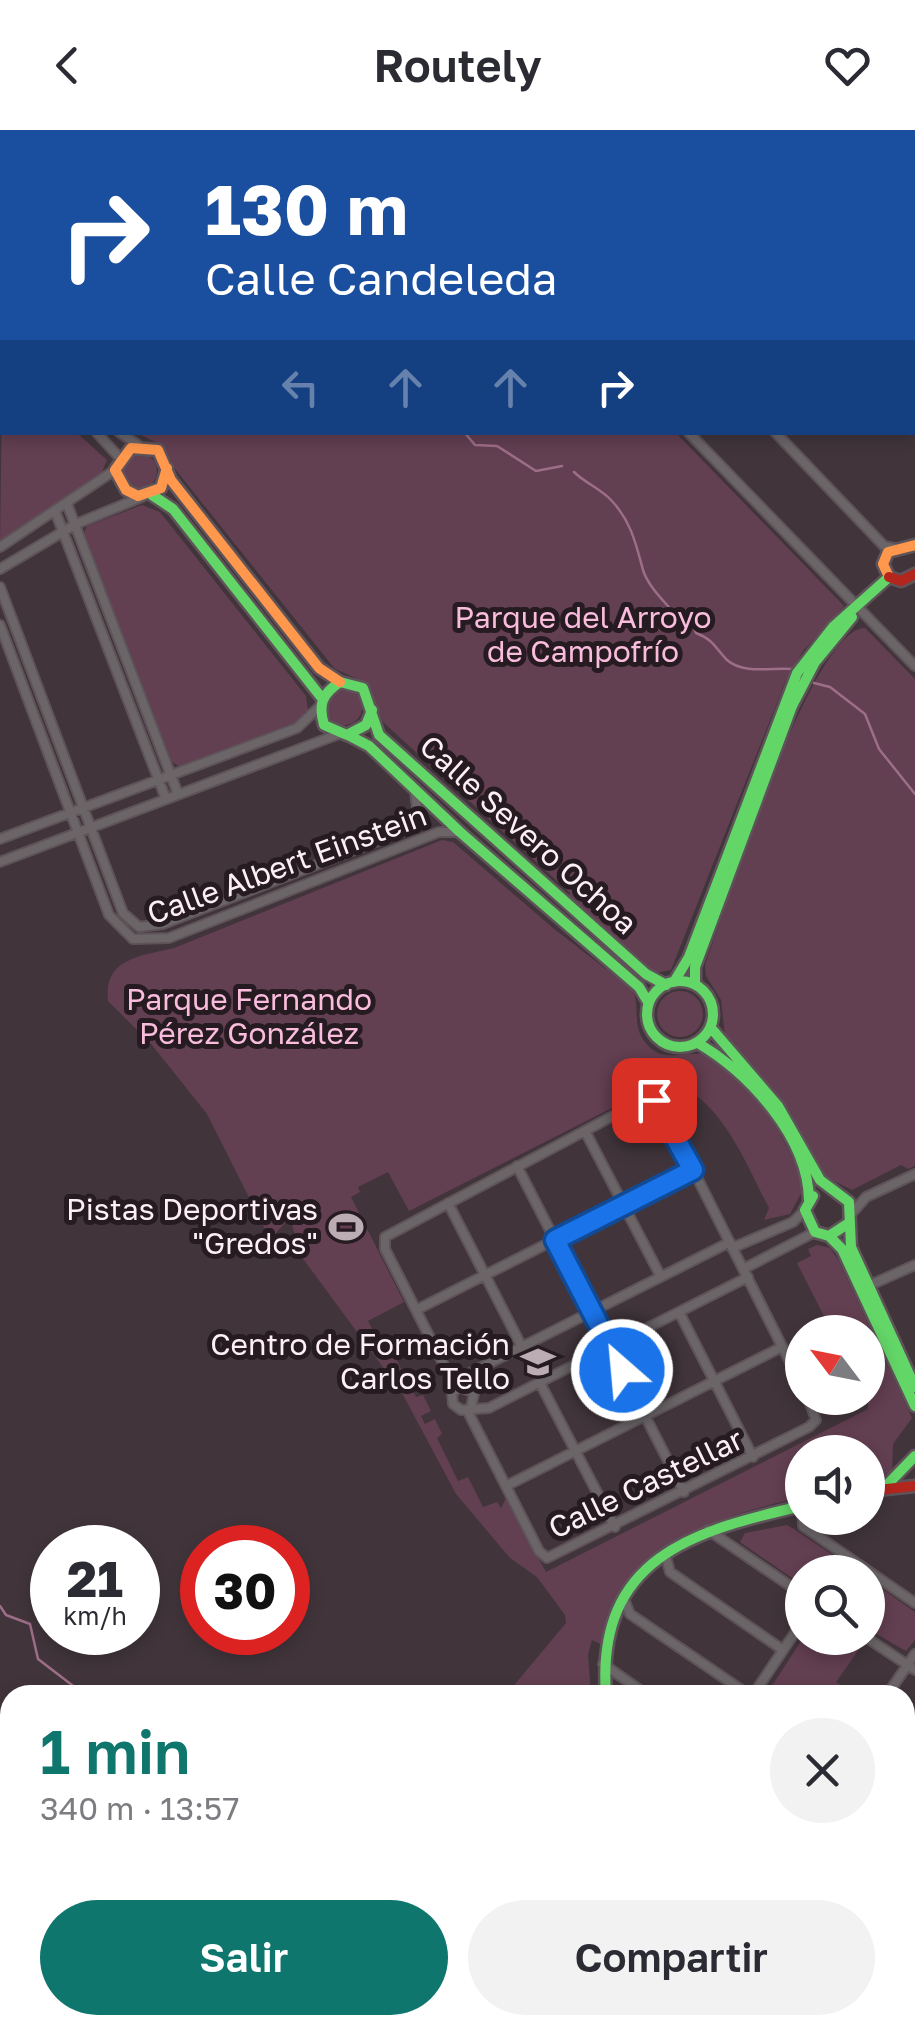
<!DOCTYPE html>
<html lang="es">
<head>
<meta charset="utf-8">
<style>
	body { margin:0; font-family:"Golos Text",sans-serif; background:#f2f2f3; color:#2b2b33; height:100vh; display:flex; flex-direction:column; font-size:38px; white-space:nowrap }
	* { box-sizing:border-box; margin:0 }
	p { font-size:32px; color:#7c7c81 }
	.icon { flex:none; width:55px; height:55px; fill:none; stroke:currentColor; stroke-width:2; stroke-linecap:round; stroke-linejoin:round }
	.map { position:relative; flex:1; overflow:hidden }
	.sheet { position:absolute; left:0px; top:1555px; width:915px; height:350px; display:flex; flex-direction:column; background:#fff; border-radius:30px 30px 0 0; box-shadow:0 5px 15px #0003 }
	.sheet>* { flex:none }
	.banner { position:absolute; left:0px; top:0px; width:915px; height:305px; box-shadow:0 5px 15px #0003; background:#1a4fa0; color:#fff; overflow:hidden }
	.needle { width:65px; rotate:302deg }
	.buttons { position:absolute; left:785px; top:1185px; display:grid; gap:20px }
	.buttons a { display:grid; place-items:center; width:100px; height:100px; border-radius:50%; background:#fff; box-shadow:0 5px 15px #0003; font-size:50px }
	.speed { position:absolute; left:30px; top:1395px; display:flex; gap:20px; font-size:50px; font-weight:700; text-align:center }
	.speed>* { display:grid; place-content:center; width:130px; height:130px; border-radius:50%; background:#fff; box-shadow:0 5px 15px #0003; line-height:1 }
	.speed small { font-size:25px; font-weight:400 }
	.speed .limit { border:15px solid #d22; background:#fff; color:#111 }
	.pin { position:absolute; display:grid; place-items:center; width:85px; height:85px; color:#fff; margin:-42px; border-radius:20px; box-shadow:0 5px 15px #0006 }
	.me { position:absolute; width:110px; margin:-55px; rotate:333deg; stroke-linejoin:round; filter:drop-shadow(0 0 8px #0008) }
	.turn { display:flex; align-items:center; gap:35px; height:210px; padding:0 40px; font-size:45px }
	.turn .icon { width:130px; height:130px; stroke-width:2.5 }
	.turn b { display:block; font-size:70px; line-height:85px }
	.lanes { display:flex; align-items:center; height:95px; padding:0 40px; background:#0003; justify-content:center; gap:50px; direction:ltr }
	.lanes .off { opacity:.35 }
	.round { display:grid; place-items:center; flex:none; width:105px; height:105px; border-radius:52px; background:#f2f2f3 }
	.head { display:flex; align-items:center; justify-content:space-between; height:170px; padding:0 40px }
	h1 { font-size:60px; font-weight:600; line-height:75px; color:#0f766e }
	.action { display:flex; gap:20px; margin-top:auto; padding:20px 40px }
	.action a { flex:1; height:115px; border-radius:60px; background:#0f766e; color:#fff; font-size:40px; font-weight:600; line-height:115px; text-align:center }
	.action a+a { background:#f2f2f3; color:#2b2b33 }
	header { display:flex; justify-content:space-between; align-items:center; height:130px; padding:0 40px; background:#fff; font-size:45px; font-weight:600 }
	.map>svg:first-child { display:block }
	.green { fill:#623f51 }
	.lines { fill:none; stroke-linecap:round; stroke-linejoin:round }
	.stream { stroke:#9d6e87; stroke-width:2.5 }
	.street-casing { stroke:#5e5359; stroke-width:12 }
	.fast-casing { stroke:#5e5359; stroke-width:15 }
	.slow-casing { stroke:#5e5359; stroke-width:15 }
	.jam-casing { stroke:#5e5359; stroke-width:15 }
	.street { stroke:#6b6568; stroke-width:8 }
	.fast { stroke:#63d668; stroke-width:10 }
	.slow { stroke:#ff974d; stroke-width:10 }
	.jam { stroke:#b3261e; stroke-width:10 }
	.route-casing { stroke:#114b97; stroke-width:25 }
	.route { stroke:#1a73e8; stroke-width:18 }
	.labels { text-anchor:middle; stroke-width:10; stroke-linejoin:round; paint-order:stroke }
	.park-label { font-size:30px; fill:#fabcdc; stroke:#261b21 }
	.street-label { font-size:30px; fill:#feeef6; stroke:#261b21 }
	.poi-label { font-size:30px; fill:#feeef6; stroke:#261b21; text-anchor:end }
</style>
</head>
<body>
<header><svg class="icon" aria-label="back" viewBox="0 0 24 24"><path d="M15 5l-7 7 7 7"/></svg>Routely<svg class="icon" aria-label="heart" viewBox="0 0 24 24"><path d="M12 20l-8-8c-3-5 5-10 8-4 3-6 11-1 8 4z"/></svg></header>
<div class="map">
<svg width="915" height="1905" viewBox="0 0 915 1905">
	<rect width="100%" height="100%" fill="#41353b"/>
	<!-- green -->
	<path class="green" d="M2,272V302L77,303L107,330L101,344L0,411Z
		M137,303H676L844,476L803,521L786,550L671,840L655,843L643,836L566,769L570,763L383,592L367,553L335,539L175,339L163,316Z
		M121 341a18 18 0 1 1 36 0a18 18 0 1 1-36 0Z
		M142,375L160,382L306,566L308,580L302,590L180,637L172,632L84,403L87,396Z
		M865,498L915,549V1036L908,1039L901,1035L852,1060L824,1046L787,977L725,906L721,870L706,846L705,835C724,783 811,498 865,498Z
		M326 577a18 18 0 1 1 36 0a18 18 0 1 1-36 0Z
		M442,710L453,712L553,798L633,860C640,877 632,896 645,912C664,937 687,918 709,926C749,942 791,1018 805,1056L790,1084L764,1090L769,1078C745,1032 718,958 658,949L659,954L409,1081L388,1042L358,1057L360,1062L351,1067L404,1172L368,1191L385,1224L405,1214L406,1217L394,1225L416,1267L423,1265L431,1281L421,1286L425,1294L435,1289L442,1304L437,1308L458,1351L468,1347L483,1377L497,1372L501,1378L506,1368L546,1442L868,1279V1202H832L797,1133L811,1126L808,1119L817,1115L830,1118L839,1131L912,1288L893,1314L892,1343L868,1352V1322H802V1367C720,1386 622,1413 602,1515L592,1510L588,1525L591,1565H506L566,1493L565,1485L537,1447L510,1428L456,1364L402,1263L301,1126L290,1088L270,1109L207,984L152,915L108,871C103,827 143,826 174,818Z
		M657 884a23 23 0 1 1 46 0a23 23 0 1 1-46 0Z
		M787,1395L794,1399L858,1442H802V1455L740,1412L745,1403Z
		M868,1449L915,1482V1510L906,1521L868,1499Z
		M803,1508H851L862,1515L836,1552L856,1565H766Z
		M905,1828L915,1835V1905H354L356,1895H905Z"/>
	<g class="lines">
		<!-- stream -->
		<path class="stream" d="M284,0L285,2
			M464,302L475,315L497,316L536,341L562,336
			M574,342C585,353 601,359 611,370C631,391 636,414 643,440C649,459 669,475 680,491H691L696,503C714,510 715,518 727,530C744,545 774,537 792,539
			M814,553L830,557L865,584L879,619L915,664
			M0,1476L6,1485L30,1494L38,1529L85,1565
			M307,1895L310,1905"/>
		<!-- street casing -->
		<g class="street-casing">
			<path id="street" d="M95,0L97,2
				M351,0L352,2
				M425,2L431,0
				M909,2L915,0
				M0,94L2,92
				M0,194L2,196
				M96,302L119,327
				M119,302L138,315
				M688,302L915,536
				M775,302L884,416L894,418
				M67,374L178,664
				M55,381L166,669
				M0,417L115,340
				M0,439L76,394L142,367
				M0,457L123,783L139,797L163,794L404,701L418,686L415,662
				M0,495L109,785L133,809L169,808L439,702H460
				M0,709L297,598L319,577
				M0,732L339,604
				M585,1001L661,1147
				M517,1036L684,1362
				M448,1073L522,1217
				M851,1084L866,1067L915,1044
				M730,1112L468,1244L452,1264L453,1274L461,1280L489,1278L748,1147
				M732,1118L793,1092L805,1080
				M743,1139L815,1102
				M868,1156L915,1135
				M416,1180L693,1040
				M679,1182L753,1327
				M540,1253L615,1397
				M460,1257L474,1263L471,1278
				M456,1259L385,1119V1107L643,970H653L662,978L802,1256
				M467,1280L539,1421L547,1428L809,1297L816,1290L808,1268
				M506,1356L782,1217
				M802,1379L803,1396L915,1473
				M708,1400L802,1464
				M665,1423L670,1442L783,1520
				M624,1469L630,1484L749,1565
				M867,1508L915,1540
				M603,1534L647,1565
				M753,1565L802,1492
				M887,1565L915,1524
				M905,1603L915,1609
				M905,1671L915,1678
				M905,1716L915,1711"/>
		</g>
		<!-- fast casing -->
		<g class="fast-casing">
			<path id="fast" d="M152,365L173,379L321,567
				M372,580L366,595L347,605L324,595C318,574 322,564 340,552L363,558L379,605L646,844L666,855
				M348,605L369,616L460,702L639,857L648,872
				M647 884a33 33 0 1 1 66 0a33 33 0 1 1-66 0Z
				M674,852L689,827L797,543L833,497L889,447
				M695,854V837L792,576L815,532L852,487
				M711,898L778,976L820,1050L849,1072L851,1117L915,1257
				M698,913C750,944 808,1007 809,1070
				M813,1066L805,1080L815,1102L829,1106L849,1093
				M829,1106L842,1119L915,1276
				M887,1355L915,1326
				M606,1565C596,1428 692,1401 802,1376
				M905,1815L915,1822"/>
		</g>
		<!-- slow casing -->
		<g class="slow-casing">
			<path id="slow" d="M167,338L161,358L138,366L126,360L115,340L131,318L158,320L171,350L319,538L340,552
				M889,447L883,434L888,422L915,415"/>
		</g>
		<!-- jam casing -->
		<g class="jam-casing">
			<path id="jam" d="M889,447L901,451L915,444
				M868,1361L915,1356"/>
		</g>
		<!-- street -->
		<use href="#street" class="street"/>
		<!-- fast -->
		<use href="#fast" class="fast"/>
		<!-- slow -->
		<use href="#slow" class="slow"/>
		<!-- jam -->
		<use href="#jam" class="jam"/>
	</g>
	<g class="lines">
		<!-- route casing -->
		<g class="route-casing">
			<path id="route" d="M622,1240L555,1110L693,1040L654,970"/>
		</g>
		<!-- route -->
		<use href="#route" class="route"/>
	</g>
	<!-- icons -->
	<defs>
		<g id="stadium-bare" transform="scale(2.7)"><path d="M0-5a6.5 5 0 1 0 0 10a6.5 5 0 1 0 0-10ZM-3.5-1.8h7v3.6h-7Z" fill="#bcadb5" stroke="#261b21" stroke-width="2.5" paint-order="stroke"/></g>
		<g id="university-bare" transform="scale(2.7)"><path d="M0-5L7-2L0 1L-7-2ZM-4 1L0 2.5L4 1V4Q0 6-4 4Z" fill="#bcadb5" stroke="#261b21" stroke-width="2.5" paint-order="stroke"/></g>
	</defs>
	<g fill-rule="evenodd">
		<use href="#stadium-bare" x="346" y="1097"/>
		<use href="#university-bare" x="538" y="1232"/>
	</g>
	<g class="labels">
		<!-- park labels -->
		<g class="park-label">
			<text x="583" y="498">Parque del Arroyo<tspan x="583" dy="34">de Campofrío</tspan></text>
			<text x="249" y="880">Parque Fernando<tspan x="249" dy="34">Pérez González</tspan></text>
		</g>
		<!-- street labels -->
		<g class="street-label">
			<text transform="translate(528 705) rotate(42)" y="10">Calle Severo Ochoa</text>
			<text transform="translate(287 735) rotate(-20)" y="10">Calle Albert Einstein</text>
			<text transform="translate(646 1354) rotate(-26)" y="10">Calle Castellar</text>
		</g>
		<!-- poi labels -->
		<g class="poi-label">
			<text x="318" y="1090">Pistas Deportivas<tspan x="318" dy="34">"Gredos"</tspan></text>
			<text x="510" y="1225">Centro de Formación<tspan x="510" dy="34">Carlos Tello</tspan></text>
		</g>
	</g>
</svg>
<div class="buttons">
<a><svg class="needle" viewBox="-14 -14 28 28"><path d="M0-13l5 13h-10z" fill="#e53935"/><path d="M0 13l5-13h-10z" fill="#7c7c81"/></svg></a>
<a><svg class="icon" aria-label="sound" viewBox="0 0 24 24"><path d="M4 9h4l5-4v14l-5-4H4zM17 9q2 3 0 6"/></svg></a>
<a><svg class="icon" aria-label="search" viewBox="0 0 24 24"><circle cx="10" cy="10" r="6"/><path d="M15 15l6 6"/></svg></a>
</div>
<div class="speed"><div>21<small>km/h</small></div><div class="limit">30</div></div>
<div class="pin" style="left:654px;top:970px;background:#d93025"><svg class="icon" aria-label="arrive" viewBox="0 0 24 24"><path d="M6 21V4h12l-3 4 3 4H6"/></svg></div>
<svg class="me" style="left:622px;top:1240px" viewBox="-20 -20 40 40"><circle r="17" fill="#1a73e8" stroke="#fff" stroke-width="3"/><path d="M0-11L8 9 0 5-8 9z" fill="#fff"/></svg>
<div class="banner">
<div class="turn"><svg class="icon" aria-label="right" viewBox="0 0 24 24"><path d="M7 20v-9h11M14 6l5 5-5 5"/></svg><div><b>130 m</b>Calle Candeleda</div></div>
<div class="lanes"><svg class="icon off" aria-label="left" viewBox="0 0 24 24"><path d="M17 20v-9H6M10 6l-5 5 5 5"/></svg><svg class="icon off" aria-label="ahead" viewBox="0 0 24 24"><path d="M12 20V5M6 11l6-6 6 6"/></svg><svg class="icon off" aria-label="ahead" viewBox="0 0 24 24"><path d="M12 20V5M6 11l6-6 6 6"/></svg><svg class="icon" aria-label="right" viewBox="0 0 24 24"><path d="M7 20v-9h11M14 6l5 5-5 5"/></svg></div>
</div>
<section class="sheet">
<div class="head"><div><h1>1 min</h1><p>340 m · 13:57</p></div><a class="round"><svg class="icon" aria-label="close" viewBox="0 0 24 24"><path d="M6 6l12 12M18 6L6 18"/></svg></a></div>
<div class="action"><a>Salir</a><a>Compartir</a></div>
</section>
</div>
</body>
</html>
